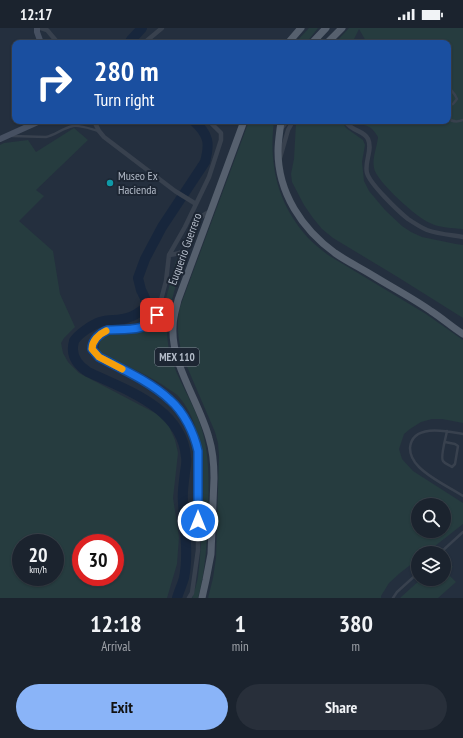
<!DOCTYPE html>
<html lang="en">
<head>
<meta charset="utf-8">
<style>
	body { margin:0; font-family:"PT Sans Narrow",sans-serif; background:#282f3a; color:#f1f3f6; height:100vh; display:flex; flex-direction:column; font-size:15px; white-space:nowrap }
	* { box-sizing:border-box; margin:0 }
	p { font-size:13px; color:#a0a4aa }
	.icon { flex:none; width:22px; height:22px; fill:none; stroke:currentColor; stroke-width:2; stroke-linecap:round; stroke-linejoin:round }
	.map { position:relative; height:570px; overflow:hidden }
	.panel { display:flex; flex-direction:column; background:#1b232e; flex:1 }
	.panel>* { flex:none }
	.top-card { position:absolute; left:12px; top:12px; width:439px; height:84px; border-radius:8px; box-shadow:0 1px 3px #0004,0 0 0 1px #39404a; background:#1a4fa0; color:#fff; overflow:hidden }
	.buttons { position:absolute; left:411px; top:470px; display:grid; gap:8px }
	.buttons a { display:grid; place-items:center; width:40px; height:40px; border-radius:50%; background:#1b232e; box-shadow:0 1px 3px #0004,0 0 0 1px #39404a; font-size:20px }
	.speed { position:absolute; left:12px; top:506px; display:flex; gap:8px; font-size:20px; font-weight:700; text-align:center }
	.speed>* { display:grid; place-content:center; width:52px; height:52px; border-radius:50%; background:#1b232e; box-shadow:0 1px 3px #0004,0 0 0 1px #39404a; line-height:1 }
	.speed small { font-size:10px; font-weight:400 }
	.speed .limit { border:6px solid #d22; background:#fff; color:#111 }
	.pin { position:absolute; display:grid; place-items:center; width:34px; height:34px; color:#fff; margin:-17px; border-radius:8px; box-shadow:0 2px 6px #0006 }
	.me { position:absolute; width:44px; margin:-22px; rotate:0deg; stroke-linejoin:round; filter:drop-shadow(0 0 3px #0008) }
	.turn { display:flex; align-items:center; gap:14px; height:84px; padding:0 16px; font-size:18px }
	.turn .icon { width:52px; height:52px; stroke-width:2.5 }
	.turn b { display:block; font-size:28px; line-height:34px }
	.eta { display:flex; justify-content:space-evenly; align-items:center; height:68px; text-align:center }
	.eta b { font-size:24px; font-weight:800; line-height:28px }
	.button { display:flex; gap:8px; margin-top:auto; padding:8px 16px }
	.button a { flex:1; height:46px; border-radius:24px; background:#8ab4f8; color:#111; font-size:16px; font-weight:800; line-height:46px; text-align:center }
	.button a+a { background:#282f3a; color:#f1f3f6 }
	.status { display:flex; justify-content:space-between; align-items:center; height:28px; padding:0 20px; background:#1b232e; direction:ltr }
	.status svg { height:11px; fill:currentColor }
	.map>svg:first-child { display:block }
	.green { fill:#263c3f; fill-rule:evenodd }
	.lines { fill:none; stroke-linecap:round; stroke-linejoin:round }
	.river { stroke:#17263c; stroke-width:10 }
	.lane { stroke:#38414e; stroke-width:2.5 }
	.street { stroke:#38414e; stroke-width:4.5 }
	.secondary { stroke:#465061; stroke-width:6 }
	.primary { stroke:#56606e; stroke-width:7 }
	.route-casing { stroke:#114b97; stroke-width:10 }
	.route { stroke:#1a73e8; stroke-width:7 }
	.slow { stroke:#f59e0b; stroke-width:7 }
	.culture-dot { fill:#0f9aa8; stroke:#1d2633; stroke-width:1.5 }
	.labels { text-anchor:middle; stroke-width:4; stroke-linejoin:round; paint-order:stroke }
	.shield { fill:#1d2633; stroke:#878f9c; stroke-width:1 }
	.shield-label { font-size:11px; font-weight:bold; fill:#b4bcc9 }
	.poi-label { font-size:12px; fill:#b4bcc9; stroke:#1d2633; text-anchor:start }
	.street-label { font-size:12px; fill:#b4bcc9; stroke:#1d2633 }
</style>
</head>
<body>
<div class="status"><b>12:17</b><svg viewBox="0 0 49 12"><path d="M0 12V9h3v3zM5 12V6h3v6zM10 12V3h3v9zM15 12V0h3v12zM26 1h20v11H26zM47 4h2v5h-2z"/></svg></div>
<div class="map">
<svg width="463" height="570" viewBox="0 0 463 570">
	<rect width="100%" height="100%" fill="#242f3e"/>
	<!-- green -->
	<path class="green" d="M309,0H318L306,15H295Z
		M349,0H463V201C452,200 440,200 430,195C417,190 376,153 374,140C372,130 377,119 378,109C371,97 366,96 352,97L349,93H448V15H367L359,1L352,15H335Z
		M249,93H274C269,134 276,171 303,204C310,213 319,220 328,227L426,286L463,312V395L442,391H432L421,394L410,401L404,406L399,421L402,431L413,443L463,475V496L426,525H418V531L400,545L389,555L381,568V570H208L213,550L216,530L219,428L218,415L215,404L182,327C178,309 176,297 180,279ZM418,477H444V503H418Z
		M297,93H342L346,100L363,112L365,117L362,134L364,153L369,163L385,182L402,198L411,204L422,209L456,216L463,217V290L396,248L333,210L322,201L313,190L304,177L292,154L291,146L294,131L296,95Z
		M74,100L88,112L36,162L44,168L19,193L53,223L60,266L75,299L64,310L61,315L63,325L68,334L79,345L157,386L168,396L175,412L178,425L173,470L179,509L177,536L167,570H0V117L4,115L28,112L36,124ZM21,515H55V549H21ZM81,515H115V549H81Z
		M186,224C182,237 178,251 174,264C171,276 167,287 167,300C167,309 168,318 170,327C177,350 191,371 199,393C210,422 209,453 208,483C207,512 206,542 198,570H192C194,563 197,556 198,549C201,525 202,501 202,477C202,441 204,398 179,369C177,366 173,364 170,362C149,347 125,337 102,327C99,322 97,318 101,312C110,300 127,307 140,303C149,300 157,295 162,286L176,232Z
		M445,530L453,539L446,544L456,554L438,570H400L421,551H444V531Z"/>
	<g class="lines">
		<!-- river -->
		<path class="river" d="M129,15L131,12L142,0
			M177,570C179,563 182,557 184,550C189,525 184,499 183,474C182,464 184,454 185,444C186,439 187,434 186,429C182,380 126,362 88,344C79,338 72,330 73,319C73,317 74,314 74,313C78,306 92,297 100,294C109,291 119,293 127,290C135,288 140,284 146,279L145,270L141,262L138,250L145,231L162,199L205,134C210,115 209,107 194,93"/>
		<!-- lane -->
		<path class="lane" d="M448,58L455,67L457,71L453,76L448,77
			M448,90C452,94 458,94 463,92
			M282,101L287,95L288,93
			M12,108L46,109C55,107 63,100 73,98C81,97 91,101 98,103
			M463,406C447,403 412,395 410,420C410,427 414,434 419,439C431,451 449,459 463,468
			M445,414L455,416L458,418L455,436L452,439C449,437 445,436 443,433C440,429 446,409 447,403
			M440,525L463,504
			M393,570L397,564L418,545"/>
		<!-- street -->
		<path class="street" d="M41,0L47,2L58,15
			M144,15L162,0
			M94,93L99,103L104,109L175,163L196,176
			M345,93C352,104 364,102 368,111C373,122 364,134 367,145C370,156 398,183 408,191C414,195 420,199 427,202C438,206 451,207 463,209
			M280,130L288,102L293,93
			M169,227C193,225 188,212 196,196C199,189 205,186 211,183
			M189,570L192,565L198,522V423C187,368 143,353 99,329L92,321V317L99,307L104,304L108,302L144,298L150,295L155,291L157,287L166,253L169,227L185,199L209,149L221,112V105L209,93"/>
		<!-- secondary -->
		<path class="secondary" d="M37,0V4L41,15
			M0,111L40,93"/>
		<!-- primary -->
		<path class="primary" d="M288,15L301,0
			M312,15L326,0
			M327,15L342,0
			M281,93C280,103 278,113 278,123C278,165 302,201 335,225C348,234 363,241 377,250C395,261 414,271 431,283C442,290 452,299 463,306
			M202,570L206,552L211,526L214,450C214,436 213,423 209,410C199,373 171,337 173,299C173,289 176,281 178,272L244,93"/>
	</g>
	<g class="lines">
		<!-- route casing -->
		<g class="route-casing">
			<path id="route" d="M157,287C149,304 124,301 108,302C100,305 92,312 92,321L99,329C122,341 151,354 170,372C184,384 194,405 198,423V493"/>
		</g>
		<!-- route -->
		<use href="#route" class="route"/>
		<!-- slow -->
		<path class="slow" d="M106,303C99,306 92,313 92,321L99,329L122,341"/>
	</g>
	<!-- markers -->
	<circle class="culture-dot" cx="110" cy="155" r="4"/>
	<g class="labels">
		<!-- shield labels -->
		<rect class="shield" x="155" y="320" width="44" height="18" rx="3"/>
		<g class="shield-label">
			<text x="177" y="333">MEX 110</text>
		</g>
		<!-- poi labels -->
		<g class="poi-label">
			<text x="118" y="152">Museo Ex<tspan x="118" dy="14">Hacienda</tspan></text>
		</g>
		<!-- street labels -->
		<g class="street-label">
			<text transform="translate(185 221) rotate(-70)" y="4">Euquerio Guerrero</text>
		</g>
	</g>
</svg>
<div class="buttons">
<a><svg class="icon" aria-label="search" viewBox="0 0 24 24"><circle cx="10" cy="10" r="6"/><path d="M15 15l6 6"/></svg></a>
<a><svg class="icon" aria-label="layers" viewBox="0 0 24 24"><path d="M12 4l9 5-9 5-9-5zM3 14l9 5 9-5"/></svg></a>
</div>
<div class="speed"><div>20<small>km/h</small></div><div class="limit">30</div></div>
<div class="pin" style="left:157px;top:287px;background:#d93025"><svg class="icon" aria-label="arrive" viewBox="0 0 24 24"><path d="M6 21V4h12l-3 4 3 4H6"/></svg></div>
<svg class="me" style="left:198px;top:493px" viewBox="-20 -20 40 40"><circle r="17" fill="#1a73e8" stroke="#fff" stroke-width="3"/><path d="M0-11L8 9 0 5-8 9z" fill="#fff"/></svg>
<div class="top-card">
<div class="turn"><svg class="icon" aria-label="right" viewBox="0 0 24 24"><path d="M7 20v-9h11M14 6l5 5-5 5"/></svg><div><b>280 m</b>Turn right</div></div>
</div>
</div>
<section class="panel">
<div class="eta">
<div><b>12:18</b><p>Arrival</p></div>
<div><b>1</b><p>min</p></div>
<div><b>380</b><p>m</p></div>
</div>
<div class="button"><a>Exit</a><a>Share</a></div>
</section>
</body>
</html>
